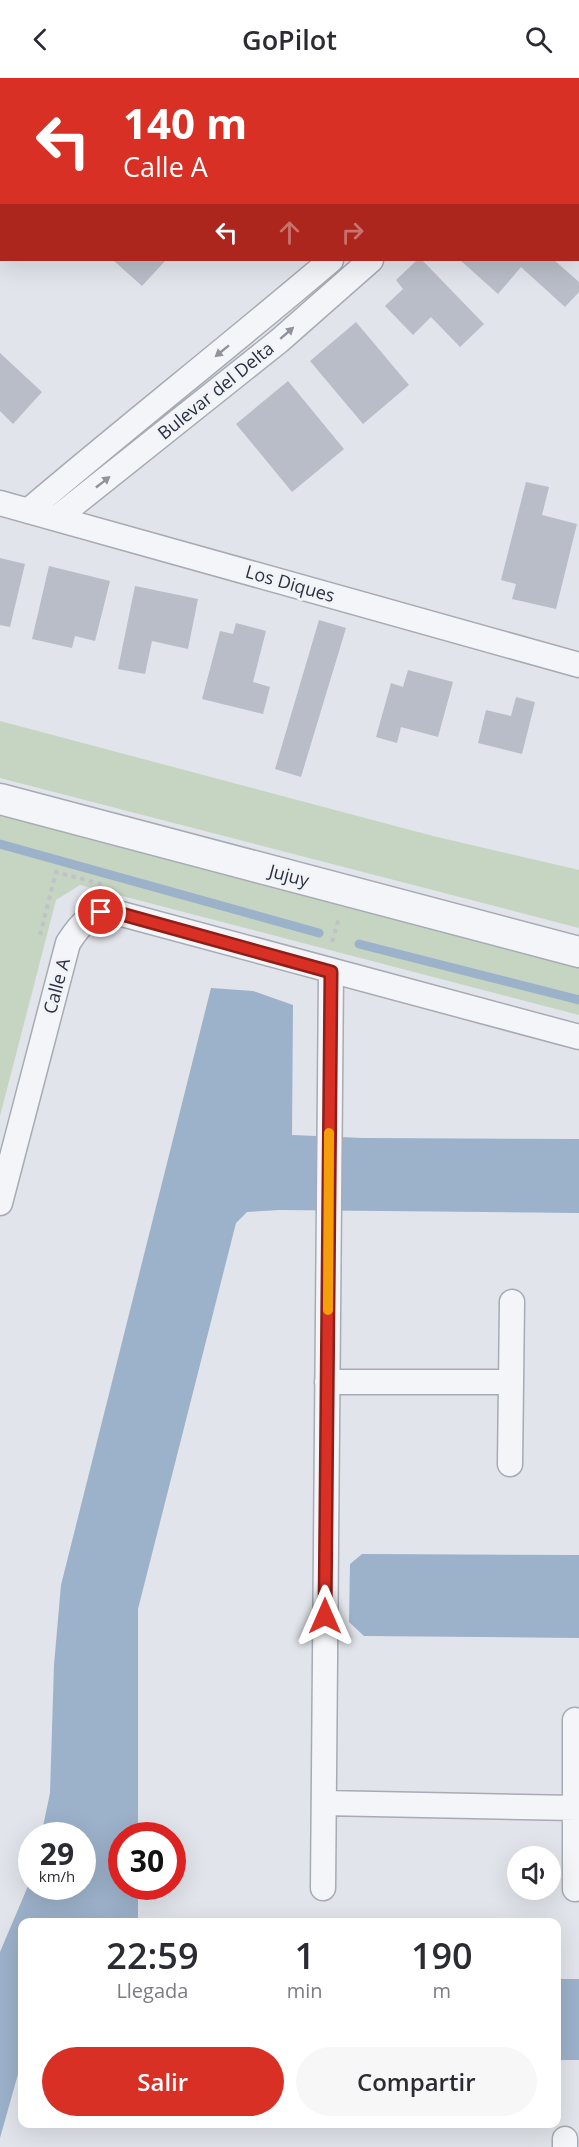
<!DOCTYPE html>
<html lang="es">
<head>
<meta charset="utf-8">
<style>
	body { margin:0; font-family:"Open Sans",sans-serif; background:#f7f7f7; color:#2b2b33; height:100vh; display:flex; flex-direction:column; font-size:22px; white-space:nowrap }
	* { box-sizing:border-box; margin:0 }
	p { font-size:20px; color:#7c7c81 }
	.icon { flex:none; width:33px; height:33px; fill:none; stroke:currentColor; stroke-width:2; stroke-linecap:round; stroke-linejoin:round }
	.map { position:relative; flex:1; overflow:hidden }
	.panel { position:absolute; left:18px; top:1840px; width:543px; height:210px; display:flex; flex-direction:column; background:#fff; border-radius:12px; box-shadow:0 6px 24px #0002 }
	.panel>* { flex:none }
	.top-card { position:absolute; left:0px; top:0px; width:579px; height:183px; box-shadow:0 6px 24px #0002; background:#d93025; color:#fff; overflow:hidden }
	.fabs { position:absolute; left:507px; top:1768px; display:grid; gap:12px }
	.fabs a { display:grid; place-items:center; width:54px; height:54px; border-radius:50%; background:#fff; box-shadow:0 6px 24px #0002; font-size:30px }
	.speed { position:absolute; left:18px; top:1744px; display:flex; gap:12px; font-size:30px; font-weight:700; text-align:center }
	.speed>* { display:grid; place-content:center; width:78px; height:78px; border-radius:50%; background:#fff; box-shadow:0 6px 24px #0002; line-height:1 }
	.speed small { font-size:15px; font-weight:400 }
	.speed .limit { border:9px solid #d22; background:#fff; color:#111 }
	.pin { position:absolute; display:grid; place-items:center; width:51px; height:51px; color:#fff; margin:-26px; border:3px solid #fff; border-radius:50%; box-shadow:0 2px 6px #0007 }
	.me { position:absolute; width:66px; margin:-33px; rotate:0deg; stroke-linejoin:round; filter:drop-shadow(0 0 4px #0008) }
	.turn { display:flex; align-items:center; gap:21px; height:126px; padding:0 24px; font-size:27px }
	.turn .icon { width:78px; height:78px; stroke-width:2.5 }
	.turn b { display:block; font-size:42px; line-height:51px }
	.lanes { display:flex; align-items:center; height:57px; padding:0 24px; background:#0003; justify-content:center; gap:30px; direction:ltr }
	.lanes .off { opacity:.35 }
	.eta { display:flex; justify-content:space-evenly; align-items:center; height:102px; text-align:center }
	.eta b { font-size:36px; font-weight:600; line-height:42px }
	.cta { display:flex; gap:12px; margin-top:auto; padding:12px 24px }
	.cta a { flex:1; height:69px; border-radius:36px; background:#d93025; color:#fff; font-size:24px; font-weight:600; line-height:69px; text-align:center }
	.cta a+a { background:#f7f7f7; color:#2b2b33 }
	header { display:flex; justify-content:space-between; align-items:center; height:78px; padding:0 24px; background:#fff; font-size:27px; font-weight:600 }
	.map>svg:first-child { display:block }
	.green { fill:#c6d4c2 }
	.water { fill:#9cb1ca }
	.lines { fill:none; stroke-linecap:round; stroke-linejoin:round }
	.stream { stroke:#9cb1ca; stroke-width:9 }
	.building { fill:#b8bdc7 }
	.minor-casing { stroke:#a6abb4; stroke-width:27 }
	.tertiary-casing { stroke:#a6abb4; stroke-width:33 }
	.path { stroke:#bfc2c9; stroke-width:4; stroke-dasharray:4.5 4.5; stroke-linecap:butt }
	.minor { stroke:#f4f5f8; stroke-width:24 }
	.tertiary { stroke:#f4f5f8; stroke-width:30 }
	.oneway { fill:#8e939d }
	.route-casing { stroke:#8d1f18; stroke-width:15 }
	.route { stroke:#d93025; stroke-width:10 }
	.slow { stroke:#f59e0b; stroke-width:10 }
	.labels { text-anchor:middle; stroke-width:6; stroke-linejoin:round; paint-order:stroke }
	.street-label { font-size:18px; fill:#293142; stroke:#f1f3f7 }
</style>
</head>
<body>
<header><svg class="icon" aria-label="back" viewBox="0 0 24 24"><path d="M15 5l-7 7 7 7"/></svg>GoPilot<svg class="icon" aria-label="search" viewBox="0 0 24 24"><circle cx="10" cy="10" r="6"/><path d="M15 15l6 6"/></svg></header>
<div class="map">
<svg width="579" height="2069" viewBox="0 0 579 2069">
	<rect width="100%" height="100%" fill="#e1e4ea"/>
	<!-- green -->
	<path class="green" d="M0,643L433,758L579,792V850L0,700Z
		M0,736L579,890V937L80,807L56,822L0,1038Z"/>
	<!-- water -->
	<path class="water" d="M211,910L253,913L293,927L292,1057L363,1060L579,1061V1135L280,1132L247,1134L236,1145L138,1531V1758H122V1809H138V1845H22V1982L0,2060V1874L31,1801L32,1809H82V1758H41L50,1715L54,1587L61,1507Z
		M362,1476L579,1477V1560L364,1558L349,1544L350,1486Z
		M557,1901H579V1982H557Z"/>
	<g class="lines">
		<!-- stream -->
		<path class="stream" d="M0,766L319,855
			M359,866L579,922"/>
	</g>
	<!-- building -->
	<path class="building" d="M113,182H166L142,208Z
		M417,182H422L484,246L460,269L431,239L413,257L385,228L403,211L396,202Z
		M460,182H554L579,204V214L565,229L521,189L498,216Z
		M356,244L409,307L363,346L310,283Z
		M0,275L42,314L13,346L0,333Z
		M288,303L344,371L292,414L236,346Z
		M526,404L549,409L542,437L577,446L556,531L512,521L516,506L501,502Z
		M0,480L25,486L10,549L0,547Z
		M49,488L110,503L95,563L75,558L72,570L32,561Z
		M135,508L198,521L188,571L152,563L145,596L118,591Z
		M319,542L346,550L301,699L275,691Z
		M236,545L266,553L253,604L270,609L263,636L202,621L220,553L233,556Z
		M408,592L453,604L438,659L401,649L397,665L376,659L391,605L403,609Z
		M516,619L535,624L522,676L478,665L486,632L511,638Z"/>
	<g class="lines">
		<!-- minor casing -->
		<g class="minor-casing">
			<path id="minor" d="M517,2L519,0
				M551,2L553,0
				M0,425L579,587
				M28,433C128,348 231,267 331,182
				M57,440L279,263L371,182
				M0,1125L68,865C82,843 91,834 118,835L579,959
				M327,1304H511
				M510,1386L512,1224
				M575,1642V1811
				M324,1725L575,1730
				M323,1810L331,894
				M565,2061V2069"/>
		</g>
		<!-- tertiary casing -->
		<g class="tertiary-casing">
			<path id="tertiary" d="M0,721L579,874"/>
		</g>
		<!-- path -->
		<path class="path" d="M40,857L56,794L105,807
			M332,864L339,840"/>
		<!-- minor -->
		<use href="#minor" class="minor"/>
		<!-- tertiary -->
		<use href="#tertiary" class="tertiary"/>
	</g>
	<!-- one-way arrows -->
	<defs><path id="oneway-solid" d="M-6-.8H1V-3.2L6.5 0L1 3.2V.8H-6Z" transform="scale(1.5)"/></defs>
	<g class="oneway">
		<use href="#oneway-solid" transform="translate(287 255) rotate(-41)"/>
		<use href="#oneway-solid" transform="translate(222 273) rotate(141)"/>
		<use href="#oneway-solid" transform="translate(103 404) rotate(-38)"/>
	</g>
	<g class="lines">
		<!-- route casing -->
		<g class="route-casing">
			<path id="route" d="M101,834L118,835L331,894L325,1538"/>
		</g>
		<!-- route -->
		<use href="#route" class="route"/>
		<!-- slow -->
		<path class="slow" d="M328,1232L329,1055"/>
	</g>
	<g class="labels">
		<!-- street labels -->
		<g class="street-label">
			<text transform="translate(216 313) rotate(-39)" y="6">Bulevar del Delta</text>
			<text transform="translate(290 506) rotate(16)" y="6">Los Diques</text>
			<text transform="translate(289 798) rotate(15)" y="6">Jujuy</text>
			<text transform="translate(57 908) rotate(-75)" y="6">Calle A</text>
		</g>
	</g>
</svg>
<div class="fabs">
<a><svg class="icon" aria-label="sound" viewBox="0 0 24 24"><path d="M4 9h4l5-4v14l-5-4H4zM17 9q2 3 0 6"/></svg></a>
</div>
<div class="speed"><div>29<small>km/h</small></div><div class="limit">30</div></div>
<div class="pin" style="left:101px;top:834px;background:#d93025"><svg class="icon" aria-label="arrive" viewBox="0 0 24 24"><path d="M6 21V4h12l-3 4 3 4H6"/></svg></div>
<svg class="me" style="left:325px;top:1538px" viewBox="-20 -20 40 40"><path d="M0-17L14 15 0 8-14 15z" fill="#d93025" stroke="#fff" stroke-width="4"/></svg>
<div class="top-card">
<div class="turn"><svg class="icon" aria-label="left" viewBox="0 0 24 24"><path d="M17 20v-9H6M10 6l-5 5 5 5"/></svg><div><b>140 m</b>Calle A</div></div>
<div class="lanes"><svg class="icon" aria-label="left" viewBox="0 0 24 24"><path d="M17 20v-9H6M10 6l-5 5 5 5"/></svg><svg class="icon off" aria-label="ahead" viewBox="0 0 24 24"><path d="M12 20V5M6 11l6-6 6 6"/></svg><svg class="icon off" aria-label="right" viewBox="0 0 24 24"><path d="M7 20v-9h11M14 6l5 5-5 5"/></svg></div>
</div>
<section class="panel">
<div class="eta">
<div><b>22:59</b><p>Llegada</p></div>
<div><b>1</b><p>min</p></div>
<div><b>190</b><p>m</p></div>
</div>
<div class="cta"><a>Salir</a><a>Compartir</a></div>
</section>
</div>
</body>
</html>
